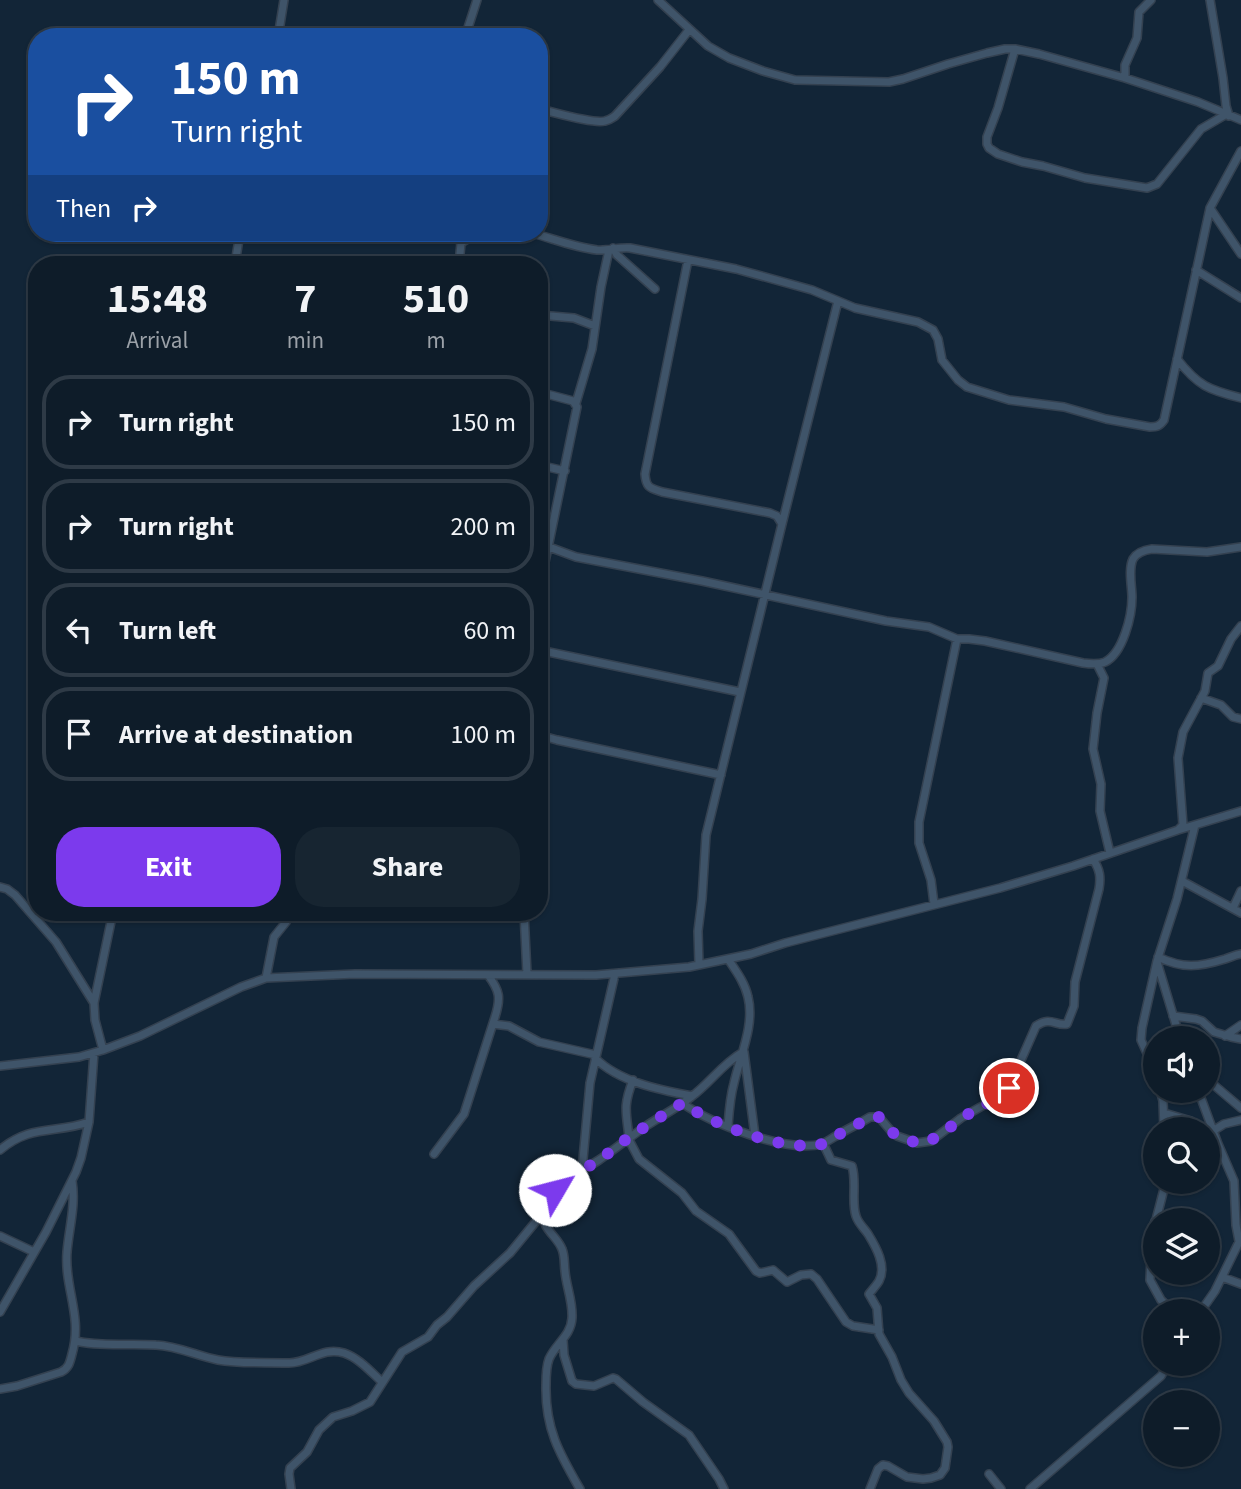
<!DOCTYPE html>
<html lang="en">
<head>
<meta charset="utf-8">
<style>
	body { margin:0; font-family:"Source Sans 3",sans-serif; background:#172531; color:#f1f3f6; height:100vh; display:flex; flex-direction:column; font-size:26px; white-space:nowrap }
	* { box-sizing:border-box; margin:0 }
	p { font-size:23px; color:#9ba1a8 }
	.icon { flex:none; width:38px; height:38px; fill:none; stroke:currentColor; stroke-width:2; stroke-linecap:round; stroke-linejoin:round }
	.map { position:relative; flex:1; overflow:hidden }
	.panel { position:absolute; left:28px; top:256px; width:520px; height:665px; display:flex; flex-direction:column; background:#0e1c29; border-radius:28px; box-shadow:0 2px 5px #0004,0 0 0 2px #2e3a46 }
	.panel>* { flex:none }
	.banner { position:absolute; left:28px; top:28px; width:520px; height:214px; border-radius:28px; box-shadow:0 2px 5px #0004,0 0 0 2px #2e3a46; background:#1a4fa0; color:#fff; overflow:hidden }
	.fabs { position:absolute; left:1143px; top:1026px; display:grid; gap:14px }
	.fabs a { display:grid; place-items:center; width:77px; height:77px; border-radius:50%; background:#0e1c29; box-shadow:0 2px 5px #0004,0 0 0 2px #2e3a46; font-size:35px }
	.pin { position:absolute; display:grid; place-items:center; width:60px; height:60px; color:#fff; margin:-30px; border:4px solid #fff; border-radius:50%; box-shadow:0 2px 7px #0007 }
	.me { position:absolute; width:77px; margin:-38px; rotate:53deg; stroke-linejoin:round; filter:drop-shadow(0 0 5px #0008) }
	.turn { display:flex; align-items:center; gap:24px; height:147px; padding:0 28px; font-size:32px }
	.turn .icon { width:91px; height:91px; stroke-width:2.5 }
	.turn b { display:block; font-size:49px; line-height:60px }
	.then { display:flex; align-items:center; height:66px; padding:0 28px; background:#0003; gap:14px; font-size:26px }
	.eta { display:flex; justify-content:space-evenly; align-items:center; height:119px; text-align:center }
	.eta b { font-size:42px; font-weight:700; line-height:49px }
	.button { display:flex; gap:14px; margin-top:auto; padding:14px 28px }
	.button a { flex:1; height:80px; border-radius:28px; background:#7c3aed; color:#fff; font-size:28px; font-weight:700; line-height:80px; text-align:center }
	.button a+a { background:#172531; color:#f1f3f6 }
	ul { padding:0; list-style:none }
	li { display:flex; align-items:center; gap:21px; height:94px; margin:0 14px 10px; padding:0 14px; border:4px solid #2e3a46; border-radius:28px }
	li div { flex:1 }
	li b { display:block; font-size:26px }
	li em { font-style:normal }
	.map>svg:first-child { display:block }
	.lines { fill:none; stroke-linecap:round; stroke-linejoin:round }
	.minor-casing { stroke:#344150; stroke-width:10 }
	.minor { stroke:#3f5469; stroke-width:7 }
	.route { stroke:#7c3aed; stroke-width:12; stroke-dasharray:0 21.6 }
</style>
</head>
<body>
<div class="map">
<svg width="1241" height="1489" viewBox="0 0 1241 1489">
	<rect width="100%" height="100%" fill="#122537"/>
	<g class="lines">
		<!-- minor casing -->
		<g class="minor-casing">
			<path id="minor" d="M658,0L708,46L729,58L763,71L795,80L889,82L903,79L948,64L987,53L1005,49H1015L1039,54L1125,78L1198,102L1241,120
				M1210,0L1223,78L1226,106L1229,116
				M278,37L284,0
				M465,37L477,0
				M1015,49L998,108L987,137V144L989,148L998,154L1022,162L1043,166L1085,178L1147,188L1157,184L1201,129L1225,115
				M1125,78V65L1137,38L1139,12L1151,0
				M539,109C554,112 592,124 605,121C610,120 612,118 615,116L660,67L689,30
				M1210,208L1241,254
				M452,233L461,243L459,264
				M532,233C554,239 574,247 597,250C608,251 618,247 630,248L736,269L812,290L855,308L918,322L933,330L938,339L942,360L958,380L967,387L1009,400L1064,407L1106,419L1150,427C1157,427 1160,426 1164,420L1210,208L1241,151
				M461,243L478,233
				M613,248L617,255L655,289
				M688,260L645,474C646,488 650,488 662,492L770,513L777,516L782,524L706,835L702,899L698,931L699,965
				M235,264L240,233
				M1196,270L1241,298
				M539,315L574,318L595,326
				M1177,359C1198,386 1209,390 1241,398
				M539,392L573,401L577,407L539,591
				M576,403L592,349L601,287L609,250
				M539,465L565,471
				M782,524L838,301
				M549,547L576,557L702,581L886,621L929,627L957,639H969L985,641L1083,663C1090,664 1098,665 1105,662C1123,653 1132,616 1132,597C1132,587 1128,569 1133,559C1137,552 1145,550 1152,549L1207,552L1241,547
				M539,650L740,692
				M1097,664L1104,678L1097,713L1093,749L1101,784L1100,811L1110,853
				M1201,698L1221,705L1233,717L1241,719
				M539,735L557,740L721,775
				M1179,829L1183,825L1178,758L1183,732L1205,691L1208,673L1218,666L1231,639L1241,626
				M1182,881L1241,913
				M0,887L7,889L15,895L56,942L94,1003
				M934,904L931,880L919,843V822L957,639
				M1233,908L1241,891
				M524,912L527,974
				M1158,957C1183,969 1199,967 1225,959C1231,957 1235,955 1241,954
				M1157,962L1180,1038
				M266,978L274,937L286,922L289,912
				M1173,1016L1196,1019L1202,1021L1214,1032L1231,1037L1241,1039
				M493,1024L509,1026L539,1042L596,1055
				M1225,1036L1241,1025
				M103,1050L95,1020L94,1003L113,912
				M744,1052L755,1136
				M595,1058C619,1082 660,1090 692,1096
				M0,1066L79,1057L103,1050L140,1036L241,987L266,978L355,974L596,975L689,967L751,954L785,943L1000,888L1073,866L1178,830L1241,811
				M1155,1071L1141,1040L1142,1028L1157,961L1177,899L1195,825
				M1208,1080L1241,1108
				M1160,1090L1163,1101L1164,1129
				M1198,1090L1218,1144L1234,1181L1236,1225L1239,1241
				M682,1103C712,1124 786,1153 822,1144C827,1142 832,1138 836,1136C847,1129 859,1124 870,1117H879L891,1131L897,1136L917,1143L931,1141L961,1118L1007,1092L1036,1026C1051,1016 1055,1026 1067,1024L1074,1006L1075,982L1099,889C1101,877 1100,870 1093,859
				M1164,1113L1191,1121L1198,1129
				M728,1126C729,1112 730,1097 734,1083C740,1056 755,1025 748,997C745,983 736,971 728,959
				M1208,1134L1224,1124L1241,1120
				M629,1137C626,1111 623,1106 633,1080
				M628,1138L639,1159L682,1193L696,1211L729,1234L756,1271L760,1273L773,1270L787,1282L801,1275L811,1274L817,1279L846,1322L853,1326L879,1330
				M823,1143L831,1160L852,1166C857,1182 851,1202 856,1216C858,1223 864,1228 868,1234C876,1247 887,1266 879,1281C876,1286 872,1290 869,1294L877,1308L879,1334L892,1357L901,1380L909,1393L934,1421L947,1442L948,1447L945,1468L940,1475L931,1478L923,1479L907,1477L888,1466L883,1465L878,1469L870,1489
				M0,1150C31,1124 54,1134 89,1122
				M434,1154L464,1114L495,1017C501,998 500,991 488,975
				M582,1170L590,1083L615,974
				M1156,1220L1166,1181
				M1155,1221L1149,1239L1151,1258L1150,1280L1161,1300L1173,1311
				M0,1236L34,1252
				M1222,1277L1241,1284
				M1201,1311L1215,1291L1241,1238
				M0,1312L46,1232L76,1172L81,1158L89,1122L94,1053
				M563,1340L564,1355L572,1381L576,1384L594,1386L613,1378L616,1379L643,1402L689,1435L719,1479L724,1489
				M75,1341C102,1347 128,1343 156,1345C178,1346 197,1356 218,1360C239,1364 266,1362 288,1363C308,1364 322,1346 344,1353C359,1358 371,1372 382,1382
				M0,1389L17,1386L61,1372C69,1368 70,1362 72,1354C83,1316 64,1288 67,1252C69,1228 76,1205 72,1181
				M989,1474L1001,1489
				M291,1489L289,1474L290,1468L307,1452L319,1430L333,1417L352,1411L370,1402L402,1352L428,1337L437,1325L447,1317L474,1286L510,1253L542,1214
				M580,1489C559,1453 545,1428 546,1385C546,1376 546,1367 549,1359C556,1343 571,1336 572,1318C573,1301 566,1286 565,1271C564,1264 565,1256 562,1249C557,1236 542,1229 543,1213C544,1187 581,1172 599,1160C615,1149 630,1137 646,1126C661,1116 677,1108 691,1097C710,1083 722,1064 743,1052
				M1030,1489L1161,1376L1169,1363"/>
		</g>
		<!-- minor -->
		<use href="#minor" class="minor"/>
	</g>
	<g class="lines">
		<!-- route -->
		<path class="route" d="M555,1190L569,1176L597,1162L629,1137L682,1103C712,1124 786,1153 822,1144C827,1142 832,1138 836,1136C848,1129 859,1124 870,1117H879L891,1131L897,1136L917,1143L928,1142L947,1130L961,1118L1003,1095L1009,1088"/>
	</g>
</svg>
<div class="fabs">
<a><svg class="icon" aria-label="sound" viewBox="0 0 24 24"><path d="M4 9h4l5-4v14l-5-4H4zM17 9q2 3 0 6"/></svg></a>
<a><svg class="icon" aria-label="search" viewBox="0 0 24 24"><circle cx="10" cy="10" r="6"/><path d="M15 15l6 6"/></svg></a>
<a><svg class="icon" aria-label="layers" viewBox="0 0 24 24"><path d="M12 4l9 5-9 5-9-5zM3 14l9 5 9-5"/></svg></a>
<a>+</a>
<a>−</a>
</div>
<div class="pin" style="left:1009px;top:1088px;background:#d93025"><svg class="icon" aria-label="arrive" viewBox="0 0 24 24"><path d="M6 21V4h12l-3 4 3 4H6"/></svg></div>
<svg class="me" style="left:555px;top:1190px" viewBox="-20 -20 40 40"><circle r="19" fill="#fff"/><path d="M0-13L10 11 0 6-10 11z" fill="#7c3aed"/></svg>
<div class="banner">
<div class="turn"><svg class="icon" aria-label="right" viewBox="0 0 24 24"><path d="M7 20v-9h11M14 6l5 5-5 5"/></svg><div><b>150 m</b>Turn right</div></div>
<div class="then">Then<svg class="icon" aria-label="right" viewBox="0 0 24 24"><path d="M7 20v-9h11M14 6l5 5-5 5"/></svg></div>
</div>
<section class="panel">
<div class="eta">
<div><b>15:48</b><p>Arrival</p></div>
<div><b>7</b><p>min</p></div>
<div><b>510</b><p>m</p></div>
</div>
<ul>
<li><svg class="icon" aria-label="right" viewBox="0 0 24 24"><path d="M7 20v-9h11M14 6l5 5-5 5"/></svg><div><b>Turn right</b></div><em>150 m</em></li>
<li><svg class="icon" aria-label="right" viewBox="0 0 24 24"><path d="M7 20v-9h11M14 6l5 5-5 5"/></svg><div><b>Turn right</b></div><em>200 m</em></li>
<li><svg class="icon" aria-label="left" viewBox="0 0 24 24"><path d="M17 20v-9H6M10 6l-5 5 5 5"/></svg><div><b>Turn left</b></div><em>60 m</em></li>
<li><svg class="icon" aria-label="arrive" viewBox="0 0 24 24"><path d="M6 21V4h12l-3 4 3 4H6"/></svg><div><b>Arrive at destination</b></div><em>100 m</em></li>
</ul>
<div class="button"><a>Exit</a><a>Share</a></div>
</section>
</div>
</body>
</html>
